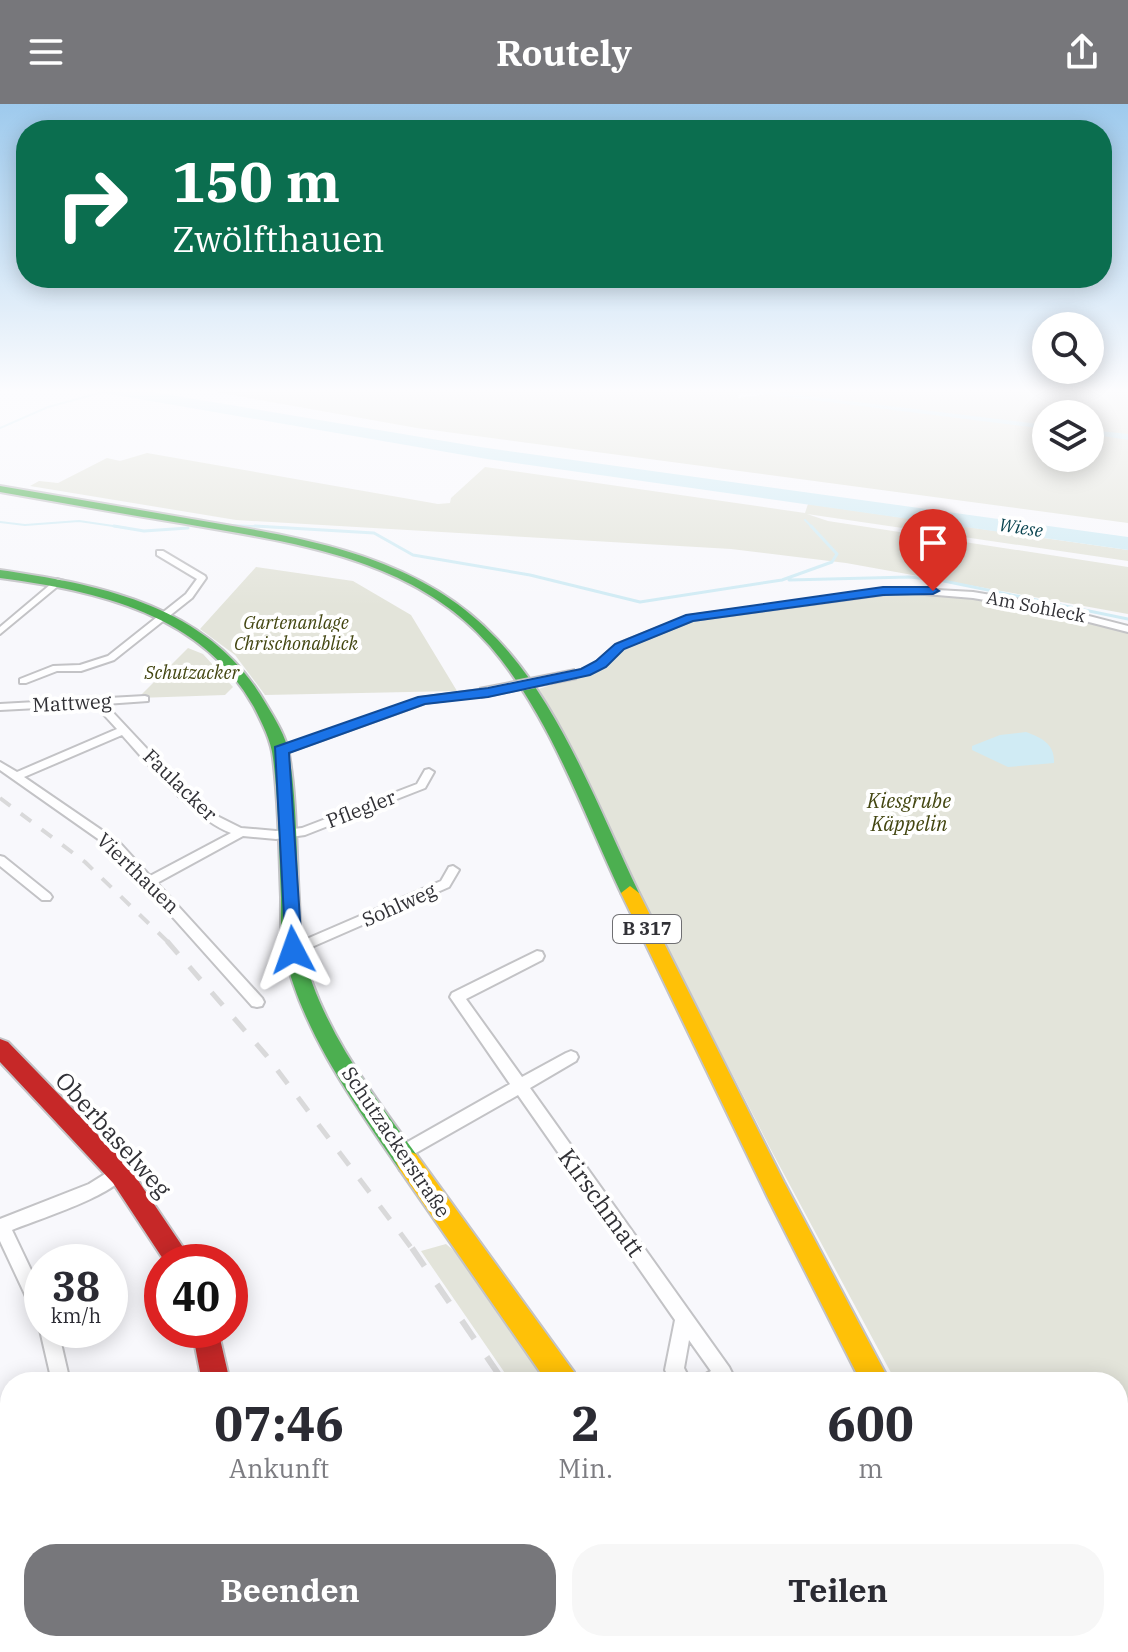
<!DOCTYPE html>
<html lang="de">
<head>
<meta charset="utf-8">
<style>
	body { margin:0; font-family:"IBM Plex Serif",serif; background:#f7f7f7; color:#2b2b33; height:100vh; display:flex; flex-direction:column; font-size:30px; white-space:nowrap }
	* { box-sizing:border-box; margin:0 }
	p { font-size:26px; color:#7c7c81 }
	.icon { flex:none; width:44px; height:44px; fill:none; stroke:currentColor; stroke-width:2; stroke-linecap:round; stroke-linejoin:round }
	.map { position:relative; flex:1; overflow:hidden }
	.sheet { position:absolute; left:0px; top:1268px; width:1128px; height:280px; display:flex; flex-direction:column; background:#fff; border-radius:32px 32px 0 0; box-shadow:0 4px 20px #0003 }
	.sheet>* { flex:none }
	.top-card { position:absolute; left:16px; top:16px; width:1096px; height:168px; border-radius:32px; box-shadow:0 4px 20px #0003; background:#0b6e4f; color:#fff; overflow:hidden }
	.tools { position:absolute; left:1032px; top:208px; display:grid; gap:16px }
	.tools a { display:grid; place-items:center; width:72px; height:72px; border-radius:50%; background:#fff; box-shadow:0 4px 20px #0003; font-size:40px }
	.speed { position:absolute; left:24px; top:1140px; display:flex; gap:16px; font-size:40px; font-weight:700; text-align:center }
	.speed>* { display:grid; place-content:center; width:104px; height:104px; border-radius:50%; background:#fff; box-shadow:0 4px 20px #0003; line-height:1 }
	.speed small { font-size:20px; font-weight:400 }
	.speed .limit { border:12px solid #d22; background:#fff; color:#111 }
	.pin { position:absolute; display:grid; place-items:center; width:68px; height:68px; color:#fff; margin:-82px -34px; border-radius:50% 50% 50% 0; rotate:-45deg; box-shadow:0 0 8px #0007 }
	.pin .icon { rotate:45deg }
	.me { position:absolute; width:88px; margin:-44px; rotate:356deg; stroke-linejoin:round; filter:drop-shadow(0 0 6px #0008) }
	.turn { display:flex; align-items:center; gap:28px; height:168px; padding:0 24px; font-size:36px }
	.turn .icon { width:104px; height:104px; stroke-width:2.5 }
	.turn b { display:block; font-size:56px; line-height:68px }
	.eta { display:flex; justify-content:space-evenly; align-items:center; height:136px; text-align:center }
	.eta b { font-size:48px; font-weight:700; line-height:56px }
	.primary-button { display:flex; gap:16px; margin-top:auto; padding:16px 24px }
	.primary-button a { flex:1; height:92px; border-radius:32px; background:#77777b; color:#fff; font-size:32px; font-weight:700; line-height:92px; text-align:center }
	.primary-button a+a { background:#f7f7f7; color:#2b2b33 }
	header { display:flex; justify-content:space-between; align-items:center; height:104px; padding:0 24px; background:#77777b; color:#fff; font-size:36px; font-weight:700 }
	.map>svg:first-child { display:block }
	.green { fill:#e3e4da; fill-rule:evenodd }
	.water { fill:#d0ebf4 }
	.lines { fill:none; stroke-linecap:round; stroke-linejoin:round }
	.stream-far1 { stroke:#d0ebf4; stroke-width:2 }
	.stream { stroke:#d0ebf4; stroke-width:3 }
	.canal { fill:#d0ebf4; fill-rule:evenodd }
	.street-casing { stroke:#c3c3c6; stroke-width:4 }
	.fast-casing { stroke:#c3c3c6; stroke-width:4 }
	.slow-casing { stroke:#c3c3c6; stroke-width:4 }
	.jam-casing { stroke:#c3c3c6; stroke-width:4 }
	.street { fill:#fefeff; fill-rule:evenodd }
	.fast { fill:#4caf50; fill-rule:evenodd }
	.slow { fill:#ffc107; fill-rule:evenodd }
	.jam { fill:#c62828; fill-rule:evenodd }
	.rail-far2 { stroke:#d9d9da; stroke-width:4; stroke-dasharray:13 13; stroke-linecap:butt }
	.rail-far1 { stroke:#d9d9da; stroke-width:5; stroke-dasharray:17 17; stroke-linecap:butt }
	.rail { stroke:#d9d9da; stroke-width:6; stroke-dasharray:22 22; stroke-linecap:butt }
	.street-bridge-casing { stroke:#c3c3c6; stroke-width:12; stroke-linecap:butt }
	.street-bridge { stroke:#fefeff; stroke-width:9 }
	.shaded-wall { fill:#a09b9e }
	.route { fill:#1a73e8; stroke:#114b97; stroke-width:2 }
	.labels { text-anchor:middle; stroke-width:8; stroke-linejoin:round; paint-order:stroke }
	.far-water-label { font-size:18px; font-style:italic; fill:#0a4450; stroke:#fff }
	.far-street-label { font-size:18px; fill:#313136; stroke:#fff }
	.far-park-label { font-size:18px; font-style:italic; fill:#434611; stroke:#fff }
	.shield { fill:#fff; stroke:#6f6f72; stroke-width:2 }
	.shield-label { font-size:18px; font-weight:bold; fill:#313136 }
	.street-label { font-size:20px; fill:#313136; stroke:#fff }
	.park-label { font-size:20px; font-style:italic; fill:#434611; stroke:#fff }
	.near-street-label { font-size:24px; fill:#313136; stroke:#fff }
</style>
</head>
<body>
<header><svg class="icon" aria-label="menu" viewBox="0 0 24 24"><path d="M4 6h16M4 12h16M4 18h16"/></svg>Routely<svg class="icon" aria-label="share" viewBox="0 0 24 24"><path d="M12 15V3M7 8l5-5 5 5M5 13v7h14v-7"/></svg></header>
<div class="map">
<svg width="1128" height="1548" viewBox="0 0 1128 1548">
	<rect width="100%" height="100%" fill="#f8f8fc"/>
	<!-- green -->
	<path class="green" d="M204,286H773L739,290L738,294L797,286H1128V419L417,324ZM1046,310H1090V354H1046Z
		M147,349L438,400L450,399L451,394L485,363L805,409L808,400L1128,446V457L807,410L828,417L1128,463V510L846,459L731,445L236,416L30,382L39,377L58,379L107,354L120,357Z
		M256,463L353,477L411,511L457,587L265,591L235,551L200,525Z
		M883,487C965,486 1049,502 1128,525V1548H1068L1063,1538H1118V1278H896L771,1046L535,586L578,573L576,570L590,566L610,549L691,514Z
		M188,544L203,550L233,583L225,591L138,594Z
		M446,1140L459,1151L550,1278H511L421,1147Z
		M519,1538H621L610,1548H505Z
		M837,1538H934L939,1548H845Z"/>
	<!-- water -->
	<path class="water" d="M87,286H141L480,343L1128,433V446L487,355Z
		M1026,628C1042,634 1055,640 1054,659L1008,663L972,646V642L1000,631Z"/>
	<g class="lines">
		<!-- stream-far1 -->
		<path class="stream-far1" d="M0,324L48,303L103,288
			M805,416L813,424
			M0,418L25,421L79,417L127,424
			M230,421L291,424
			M182,424H188"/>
		<!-- stream -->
		<path class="stream" d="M114,422L144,427L188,424
			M255,422L374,429L413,451L530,471L640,498L782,476L832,458L837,450L811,422
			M789,476L909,473L939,476L1128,515"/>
		<!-- canal -->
		<path class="canal" d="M732,286H758L1046,321V325Z
			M1090,326L1128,330V336L1090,330Z"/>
		<!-- street casing -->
		<g class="street-casing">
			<path id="street" d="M157,447H163L205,472L206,474L192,494L114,556L81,567H57L26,579H20V575L53,562L80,561L108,552L186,490L197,475L157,451Z
				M57,475L64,477L0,530V523Z
				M901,484L973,488L1038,499L1128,522V528L1038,505L973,494L901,488L693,516L623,544L599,565L576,573L571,570L593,561L617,540L688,512Z
				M480,586L485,589L483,591L425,599L285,649L281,650L276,647L277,645L420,594Z
				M145,592L148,593V597L105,600L164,663L201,699L217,712L241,724L276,727L302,724L417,680L425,666L429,665L434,668L425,684L305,731L276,735L243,732L157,779L262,894L264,898L262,902L257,903L252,902L111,744L0,666V658L17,668L117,625L95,601L0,606V600ZM122,631C150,662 192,714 231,729L150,772L119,738L24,673Z
				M0,752L4,753L50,790L52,793L50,796H42L0,762Z
				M453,762L459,766L449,783L298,849H288L287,846L288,843L441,777L449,763Z
				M537,847L542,848L544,852L542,856L466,895L522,973L566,949L571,947L576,949L578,953L576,957L530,984L729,1263L732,1269L726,1278H702L704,1271L711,1267L689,1236L684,1264L691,1278H671L665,1266L675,1216L518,991L407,1054L402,1056L397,1054L394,1049L397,1044L510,980L450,893L452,889Z
				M121,1060L127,1062L129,1067C117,1091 39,1115 12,1126L42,1189V1217L36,1214L0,1137V1115L89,1080Z
				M42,1221V1226H58L70,1278H52L40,1226Z
				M0,1362L10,1363V1383L0,1382Z
				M739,1538H763L768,1548H744Z"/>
		</g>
		<!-- fast casing -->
		<g class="fast-casing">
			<path id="fast" d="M0,382C62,393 124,403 186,414C297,433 416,448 497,535C561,602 599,706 639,789L636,794L630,796L621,789C582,706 550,612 490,542C414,454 294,439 186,420C124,410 62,399 0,388Z
				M0,466C103,481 210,502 266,600C275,615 286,632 289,650C297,697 296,747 299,795C300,811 299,828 302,844C319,921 371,988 416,1050L420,1058L416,1066L408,1069L400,1066C354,999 302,928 284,847C280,830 281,811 281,793C279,746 279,700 273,654C271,636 262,619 254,603C202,510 98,487 0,474Z"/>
		</g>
		<!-- slow casing -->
		<g class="slow-casing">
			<path id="slow" d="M630,782L639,789L784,1078L890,1278H861L768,1094L621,789Z
				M408,1047L416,1050L574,1268L578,1278H547L400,1066L396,1058L400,1050Z
				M259,1538H291L293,1548H261Z
				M999,1538H1033L1037,1548H1003Z"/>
		</g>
		<!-- jam casing -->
		<g class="jam-casing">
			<path id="jam" d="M0,935L8,938L129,1063L193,1158H165L113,1079L0,958Z
				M192,1226H218L230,1278H202Z"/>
		</g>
		<!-- street -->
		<use href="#street" class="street"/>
		<!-- fast -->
		<use href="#fast" class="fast"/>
		<!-- slow -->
		<use href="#slow" class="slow"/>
		<!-- jam -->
		<use href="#jam" class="jam"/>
		<!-- rail-far2 -->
		<path class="rail-far2" d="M0,694L85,758L169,839"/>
		<!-- rail-far1 -->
		<path class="rail-far1" d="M167,837L266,951L413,1146"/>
		<!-- rail -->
		<path class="rail" d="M412,1144L504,1278
			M670,1538L677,1548"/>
		<!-- street-bridge casing -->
		<g class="street-bridge-casing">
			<path id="street-bridge" d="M480,589L576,570"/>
		</g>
		<!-- street-bridge -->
		<use href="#street-bridge" class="street-bridge"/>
	</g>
	<!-- shaded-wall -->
	<path class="shaded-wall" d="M355,1538H370V1541L352,1547L344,1542Z"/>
	<!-- sky -->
	<linearGradient id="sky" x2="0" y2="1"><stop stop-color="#9ecaed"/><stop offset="0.57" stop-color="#fcfcfe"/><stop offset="1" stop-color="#fcfcfe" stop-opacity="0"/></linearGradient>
	<rect width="1128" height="503" fill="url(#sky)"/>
	<!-- route -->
	<path class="route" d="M883,483H933L939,487L933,490L883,491L693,517L624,545L606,563L590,571L488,593L425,600L289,649L302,846L300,851H286L275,643L418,593L488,584L581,565L596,557L615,540L686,511Z"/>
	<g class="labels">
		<!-- far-water labels -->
		<g class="far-water-label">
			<text transform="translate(1021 424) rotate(8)" y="6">Wiese</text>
		</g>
		<!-- far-street labels -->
		<g class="far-street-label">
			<text transform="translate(1036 503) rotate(11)" y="6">Am Sohleck</text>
		</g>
		<!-- far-park labels -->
		<g class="far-park-label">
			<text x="296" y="525">Gartenanlage<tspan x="296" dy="21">Chrischonablick</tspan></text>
			<text x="192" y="575">Schutzacker</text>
		</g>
		<!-- shield labels -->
		<rect class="shield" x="613" y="811" width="68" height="28" rx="6"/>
		<g class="shield-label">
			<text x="647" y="831">B 317</text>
		</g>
		<!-- street labels -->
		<g class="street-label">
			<text transform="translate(72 599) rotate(-3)" y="7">Mattweg</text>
			<text transform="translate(180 681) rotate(44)" y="7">Faulacker</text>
			<text transform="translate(361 705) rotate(-21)" y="7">Pflegler</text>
			<text transform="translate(138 769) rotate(44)" y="7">Vierthauen</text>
			<text transform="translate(399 801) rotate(-24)" y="7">Sohlweg</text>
			<text transform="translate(396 1038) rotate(56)" y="7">Schutzackerstraße</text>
		</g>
		<!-- park labels -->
		<g class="park-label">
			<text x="909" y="704">Kiesgrube<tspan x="909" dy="23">Käppelin</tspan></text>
		</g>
		<!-- near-street labels -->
		<g class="near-street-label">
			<text transform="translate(113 1031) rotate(48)" y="8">Oberbaselweg</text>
			<text transform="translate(601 1099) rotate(54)" y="8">Kirschmatt</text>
		</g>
	</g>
</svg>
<div class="tools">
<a><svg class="icon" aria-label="search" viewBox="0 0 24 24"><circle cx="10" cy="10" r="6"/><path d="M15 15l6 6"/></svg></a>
<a><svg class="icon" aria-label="layers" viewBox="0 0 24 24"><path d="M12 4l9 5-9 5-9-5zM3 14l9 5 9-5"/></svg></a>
</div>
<div class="speed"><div>38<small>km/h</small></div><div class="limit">40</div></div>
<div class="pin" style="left:933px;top:487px;background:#d93025"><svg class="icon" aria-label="arrive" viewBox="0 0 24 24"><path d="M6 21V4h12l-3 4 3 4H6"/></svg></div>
<svg class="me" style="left:293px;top:846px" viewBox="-20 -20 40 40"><path d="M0-17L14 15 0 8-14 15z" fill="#1a73e8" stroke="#fff" stroke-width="4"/></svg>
<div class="top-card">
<div class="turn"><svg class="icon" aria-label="right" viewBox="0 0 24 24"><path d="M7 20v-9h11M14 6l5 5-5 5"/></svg><div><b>150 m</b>Zwölfthauen</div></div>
</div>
<section class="sheet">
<div class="eta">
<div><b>07:46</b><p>Ankunft</p></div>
<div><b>2</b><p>Min.</p></div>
<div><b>600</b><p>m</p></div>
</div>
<div class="primary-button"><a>Beenden</a><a>Teilen</a></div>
</section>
</div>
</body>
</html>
